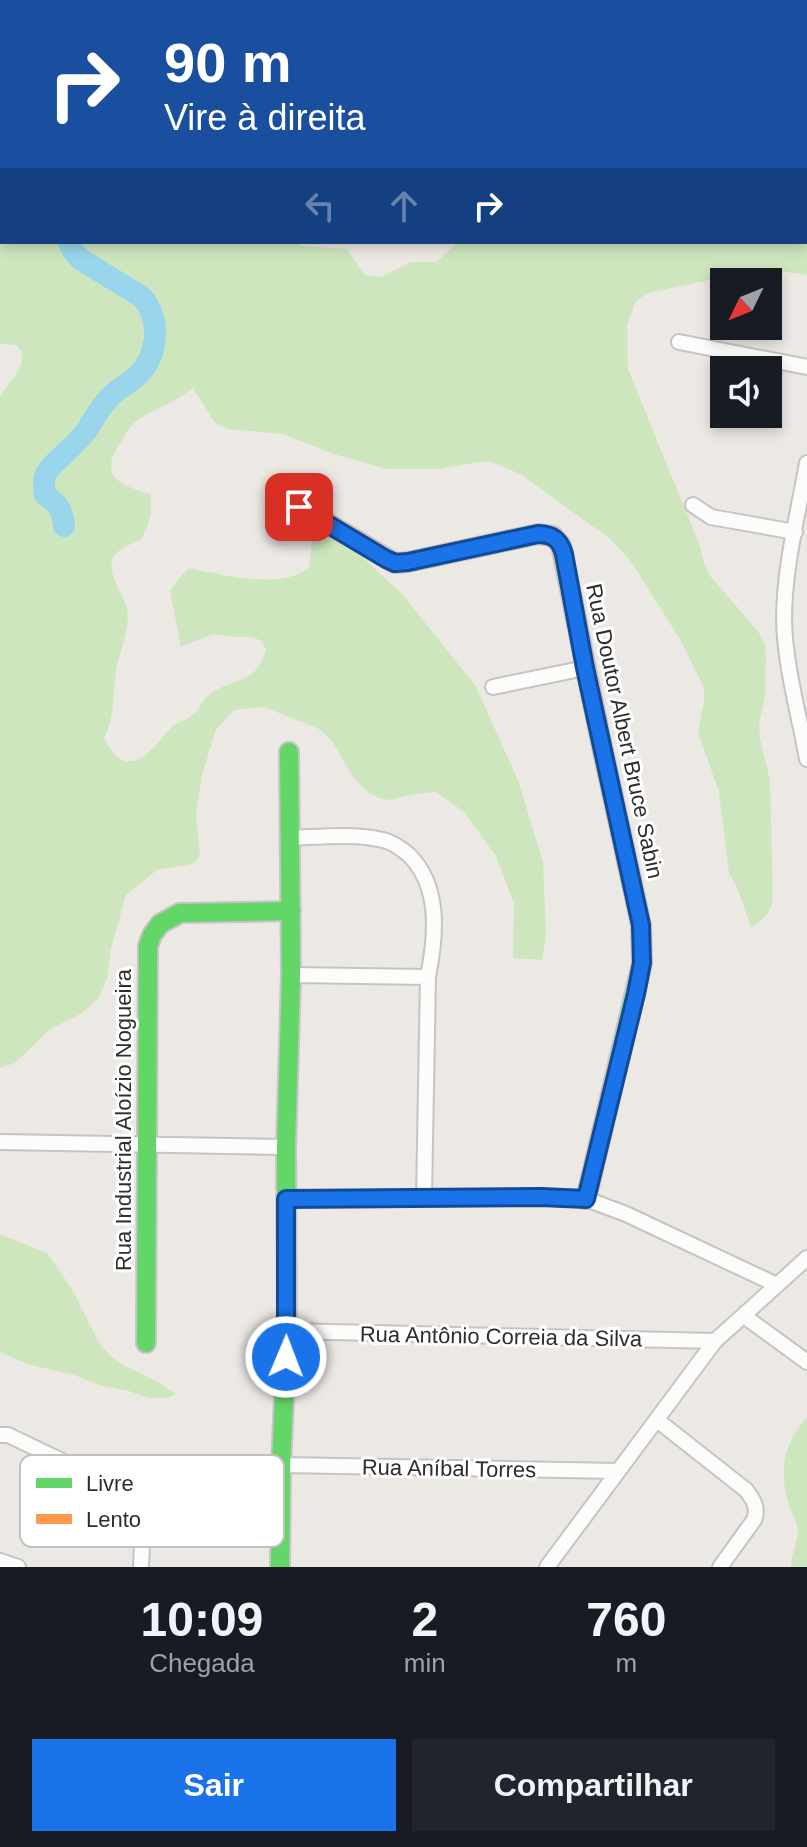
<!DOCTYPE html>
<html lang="pt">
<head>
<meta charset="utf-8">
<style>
	body { margin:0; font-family:Arial,sans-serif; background:#20242c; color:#f1f3f6; height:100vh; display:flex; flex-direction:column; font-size:30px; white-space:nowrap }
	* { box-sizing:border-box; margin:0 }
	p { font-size:26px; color:#9ea1a6 }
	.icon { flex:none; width:44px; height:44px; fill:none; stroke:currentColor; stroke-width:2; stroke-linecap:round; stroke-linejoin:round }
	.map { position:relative; height:1567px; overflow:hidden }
	.panel { display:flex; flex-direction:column; background:#171b24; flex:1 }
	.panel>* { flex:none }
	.guide { position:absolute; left:0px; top:0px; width:808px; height:244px; box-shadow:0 4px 12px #0003; background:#1a4fa0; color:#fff; overflow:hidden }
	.needle { width:52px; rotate:227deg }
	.fabs { position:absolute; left:710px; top:268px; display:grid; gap:16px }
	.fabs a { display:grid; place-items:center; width:72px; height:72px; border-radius:0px; background:#171b24; box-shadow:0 4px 12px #0003; font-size:40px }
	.pin { position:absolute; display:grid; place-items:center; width:68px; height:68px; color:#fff; margin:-34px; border-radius:16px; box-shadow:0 4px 12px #0006 }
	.me { position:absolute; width:88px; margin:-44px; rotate:1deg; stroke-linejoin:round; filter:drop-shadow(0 0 6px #0008) }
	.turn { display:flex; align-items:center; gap:28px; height:168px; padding:0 32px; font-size:36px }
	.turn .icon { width:104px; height:104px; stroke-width:2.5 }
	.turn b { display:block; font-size:56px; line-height:68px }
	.lanes { display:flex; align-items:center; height:76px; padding:0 32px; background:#0003; justify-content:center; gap:40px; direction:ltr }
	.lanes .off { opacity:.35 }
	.eta { display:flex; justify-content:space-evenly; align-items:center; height:136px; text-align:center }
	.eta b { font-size:48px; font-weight:700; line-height:56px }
	.action { display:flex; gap:16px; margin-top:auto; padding:16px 32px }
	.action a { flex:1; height:92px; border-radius:0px; background:#1a73e8; color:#fff; font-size:32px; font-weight:700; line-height:92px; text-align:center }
	.action a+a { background:#20242c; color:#f1f3f6 }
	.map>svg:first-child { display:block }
	.green { fill:#cee6be }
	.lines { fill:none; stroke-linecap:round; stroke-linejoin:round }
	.river { stroke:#99d6ec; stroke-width:22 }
	.street-casing { stroke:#c5c4c5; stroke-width:18 }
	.fast-casing { stroke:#c5c4c5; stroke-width:22 }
	.slow-casing { stroke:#c5c4c5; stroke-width:22 }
	.street { stroke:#fcfcfb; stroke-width:14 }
	.fast { stroke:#63d668; stroke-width:18 }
	.slow { stroke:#ff974d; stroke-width:18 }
	.route-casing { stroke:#114b97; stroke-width:20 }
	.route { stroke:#1a73e8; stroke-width:14 }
	.labels { text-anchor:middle; stroke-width:6; stroke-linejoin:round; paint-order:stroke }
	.street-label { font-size:22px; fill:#2e2e2e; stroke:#fff }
	.key { fill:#fff; stroke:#c0c0c0; stroke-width:2 }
	.key-label { font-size:22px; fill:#2e2e2e }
</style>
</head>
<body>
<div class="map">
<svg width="807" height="1567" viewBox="0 0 807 1567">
	<rect width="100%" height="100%" fill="#ece8e4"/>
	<!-- green -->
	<path class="green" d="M0,0H29L30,2H2V242H297L301,246L347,249L365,275L381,277L411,262H436L456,244L466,242H806L807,144V275C762,264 693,285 647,293L636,301L627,325L628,369L700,546L704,564L710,576L732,601L759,633L765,644L766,656L765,696L759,725L760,738L770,781L773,899C770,915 763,919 751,928L737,887L729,873L719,792L698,732L704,702V688L681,641L630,560L609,538L520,474L492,462H478L439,469H386L334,454L283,434L227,429L215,423L193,388C186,393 179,398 171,402C159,409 144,414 133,424C128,429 124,438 119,445C98,477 122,486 150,494C154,511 148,524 142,539C132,544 115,549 112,561C108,576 124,594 127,609C131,629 119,651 116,671C113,693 115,718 104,738C111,751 120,766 137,760C149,756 163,735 173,726C180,721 189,719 195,713C201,707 203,699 210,694C234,677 257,685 266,649L260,640L251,637H232L213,634L181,647L170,591L182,575L189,568C223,575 280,590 309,568L314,524L351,546L403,595L475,685L518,780L543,862L546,936L542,960L513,958L514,904L496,856L463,811L436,792L416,794L388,800L379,798L369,793L355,780L332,741L319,729L264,707L234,710L216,730L202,775L196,814L200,854L196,863L157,870L126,895L111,948L107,979L99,997L92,1005L77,1016L50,1029L15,1063L0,1068V396C10,380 32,364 17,345L0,344Z
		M0,1234L47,1253L72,1289L99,1343L113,1358L123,1365L160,1383L176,1394L168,1398H149L129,1391L102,1386L74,1375L27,1364L0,1352Z
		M807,1417V1567H791C791,1554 798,1542 798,1530C797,1521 792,1514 789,1506C779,1470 782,1446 807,1417Z"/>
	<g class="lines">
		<!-- river -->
		<path class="river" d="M64,526C63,511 58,503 45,495C44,488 43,483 45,476C48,468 55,463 61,457C70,448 80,440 87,430C95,417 101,405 112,395C120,387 130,383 137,376C159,355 161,320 142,297L80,259L73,251L69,242"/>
		<!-- street casing -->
		<g class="street-casing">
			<path id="street" d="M410,0L428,2
				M196,2L197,0
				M333,2V0
				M806,49H807
				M679,342L807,367
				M807,463C798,514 784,568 784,620C785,666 799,714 807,759
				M693,505L711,517L795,532
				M493,687L585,668
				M290,838C321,837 353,833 383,840C392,842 402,849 409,855C441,887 436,936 428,977L424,1198
				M291,975L428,977
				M0,1142L286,1147
				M286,1199L541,1197L586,1199L626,1214L777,1285
				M744,1316L807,1362
				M287,1331L715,1341
				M657,1420L746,1490C753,1499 759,1508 754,1520L720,1567
				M0,1435H8L79,1469L144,1495L173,1497L280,1496
				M281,1465L617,1471
				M0,1561L18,1567
				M141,1567L144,1495
				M547,1567L715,1341L807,1258"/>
		</g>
		<!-- fast casing -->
		<g class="fast-casing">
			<path id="fast" d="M586,1199L642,963L641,925L601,742
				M146,1343L148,946L152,935L160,924L180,913L291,911
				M280,1567L281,1465L287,1331L286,1147L291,975L289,752"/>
		</g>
		<!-- slow casing -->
		<g class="slow-casing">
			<path id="slow" d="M276,493L395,563L408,562L538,534L553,536L561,545L601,742"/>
		</g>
		<!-- street -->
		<use href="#street" class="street"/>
		<!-- fast -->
		<use href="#fast" class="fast"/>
		<!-- slow -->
		<use href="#slow" class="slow"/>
	</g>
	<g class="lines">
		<!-- route casing -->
		<g class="route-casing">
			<path id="route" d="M286,1357V1199L541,1197L586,1199L636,994L642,963L641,925L585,668L564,554C560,540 553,534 538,534L408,562L395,563L386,559L299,507"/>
		</g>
		<!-- route -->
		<use href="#route" class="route"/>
	</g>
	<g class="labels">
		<!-- street labels -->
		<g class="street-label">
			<text transform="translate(625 731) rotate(78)" y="8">Rua Doutor Albert Bruce Sabin</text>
			<text transform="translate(123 1120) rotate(-90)" y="8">Rua Industrial Aloízio Nogueira</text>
			<text transform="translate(501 1336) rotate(1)" y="8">Rua Antônio Correia da Silva</text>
			<text transform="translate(449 1468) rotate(1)" y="8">Rua Aníbal Torres</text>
		</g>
	</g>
	<!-- legend -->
	<rect x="20" y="1455" width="264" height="92" rx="12" class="key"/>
	<rect x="36" y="1478" width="36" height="10" fill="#63d668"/>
	<rect x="36" y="1514" width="36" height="10" fill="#ff974d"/>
	<g class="key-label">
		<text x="86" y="1491">Livre</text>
		<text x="86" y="1527">Lento</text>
	</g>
</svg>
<div class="fabs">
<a><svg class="needle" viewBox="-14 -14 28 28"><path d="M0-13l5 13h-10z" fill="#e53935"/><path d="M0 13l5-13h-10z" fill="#9ea1a6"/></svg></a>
<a><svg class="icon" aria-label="sound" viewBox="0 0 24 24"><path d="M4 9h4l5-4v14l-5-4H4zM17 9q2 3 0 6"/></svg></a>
</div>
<div class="pin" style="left:299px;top:507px;background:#d93025"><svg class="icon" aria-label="arrive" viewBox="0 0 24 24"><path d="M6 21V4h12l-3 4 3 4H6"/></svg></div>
<svg class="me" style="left:286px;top:1357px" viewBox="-20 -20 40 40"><circle r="17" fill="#1a73e8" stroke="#fff" stroke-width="3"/><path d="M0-11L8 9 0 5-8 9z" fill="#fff"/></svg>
<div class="guide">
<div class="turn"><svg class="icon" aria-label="right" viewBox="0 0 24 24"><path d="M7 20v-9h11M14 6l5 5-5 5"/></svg><div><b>90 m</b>Vire à direita</div></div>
<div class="lanes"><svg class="icon off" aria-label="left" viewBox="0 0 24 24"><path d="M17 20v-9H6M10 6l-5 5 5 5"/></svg><svg class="icon off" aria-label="ahead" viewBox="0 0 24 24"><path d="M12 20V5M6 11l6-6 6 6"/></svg><svg class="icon" aria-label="right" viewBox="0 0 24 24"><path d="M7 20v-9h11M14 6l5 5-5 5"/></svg></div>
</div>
</div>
<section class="panel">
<div class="eta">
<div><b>10:09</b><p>Chegada</p></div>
<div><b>2</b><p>min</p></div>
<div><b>760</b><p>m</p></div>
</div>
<div class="action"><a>Sair</a><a>Compartilhar</a></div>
</section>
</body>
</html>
